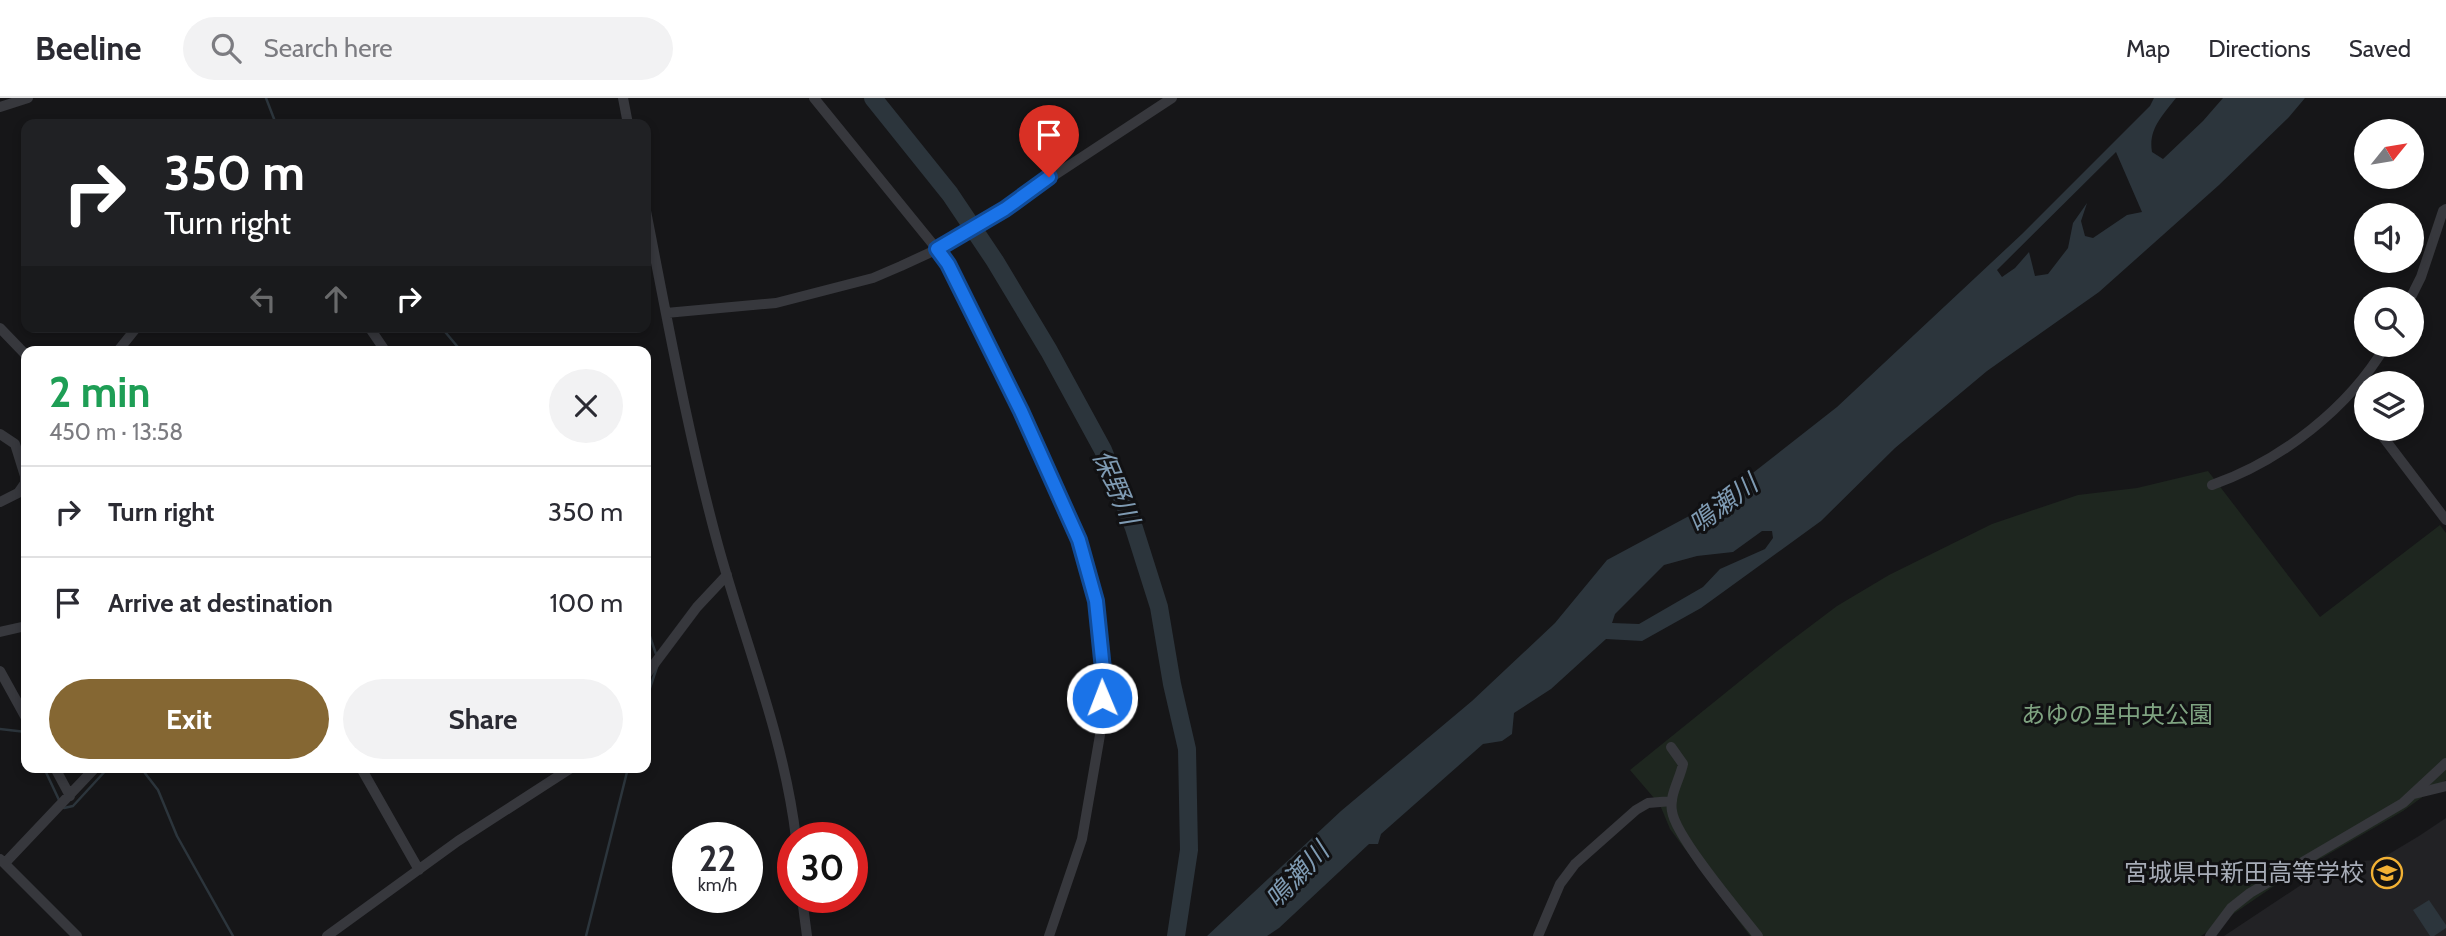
<!DOCTYPE html>
<html lang="en">
<head>
<meta charset="utf-8">
<style>
	body { margin:0; font-family:Cabin,"Noto Sans JP",sans-serif; background:#f2f2f3; color:#2b2b33; height:100vh; display:flex; flex-direction:column; font-size:26px; white-space:nowrap }
	* { box-sizing:border-box; margin:0 }
	p { font-size:23px; color:#7c7c81 }
	.icon { flex:none; width:38px; height:38px; fill:none; stroke:currentColor; stroke-width:2; stroke-linecap:round; stroke-linejoin:round }
	.map { position:relative; flex:1; overflow:hidden }
	.details { position:absolute; left:21px; top:248px; width:630px; height:427px; display:flex; flex-direction:column; background:#fff; border-radius:14px; box-shadow:0 4px 10px #0003 }
	.details>* { flex:none }
	.banner { position:absolute; left:21px; top:21px; width:630px; height:214px; border-radius:14px; box-shadow:0 4px 10px #0003; background:#202124; color:#fff; overflow:hidden }
	.needle { width:46px; rotate:60deg }
	.buttons { position:absolute; left:2354px; top:21px; display:grid; gap:14px }
	.buttons a { display:grid; place-items:center; width:70px; height:70px; border-radius:50%; background:#fff; box-shadow:0 4px 10px #0003; font-size:35px }
	.speed { position:absolute; left:672px; top:724px; display:flex; gap:14px; font-size:35px; font-weight:700; text-align:center }
	.speed>* { display:grid; place-content:center; width:91px; height:91px; border-radius:50%; background:#fff; box-shadow:0 4px 10px #0003; line-height:1 }
	.speed small { font-size:18px; font-weight:400 }
	.speed .limit { border:10px solid #d22; background:#fff; color:#111 }
	.pin { position:absolute; display:grid; place-items:center; width:60px; height:60px; color:#fff; margin:-72px -30px; border-radius:50% 50% 50% 0; rotate:-45deg; box-shadow:0 0 7px #0007 }
	.pin .icon { rotate:45deg }
	.me { position:absolute; width:77px; margin:-38px; rotate:359deg; stroke-linejoin:round; filter:drop-shadow(0 0 5px #0008) }
	.turn { display:flex; align-items:center; gap:24px; height:147px; padding:0 28px; font-size:32px }
	.turn .icon { width:91px; height:91px; stroke-width:2.5 }
	.turn b { display:block; font-size:49px; line-height:60px }
	.lanes { display:flex; align-items:center; height:66px; padding:0 28px; background:#0003; justify-content:center; gap:35px; direction:ltr }
	.lanes .off { opacity:.35 }
	.round { display:grid; place-items:center; flex:none; width:74px; height:74px; border-radius:37px; background:#f2f2f3 }
	.head { display:flex; align-items:center; justify-content:space-between; height:119px; padding:0 28px }
	h1 { font-size:42px; font-weight:700; line-height:52px; color:#1e9e55 }
	.action { display:flex; gap:14px; margin-top:auto; padding:14px 28px }
	.action a { flex:1; height:80px; border-radius:42px; background:#856733; color:#fff; font-size:28px; font-weight:700; line-height:80px; text-align:center }
	.action a+a { background:#f2f2f3; color:#2b2b33 }
	ul { padding:0; list-style:none }
	li { display:flex; align-items:center; gap:21px; height:91px; padding:0 28px; border-top:2px solid #e1e1e2 }
	li div { flex:1 }
	li b { display:block; font-size:26px }
	li em { font-style:normal }
	header { display:flex; align-items:center; gap:42px; box-sizing:border-box; height:98px; padding:0 35px; background:#fff; border-bottom:2px solid #e1e1e2 }
	header strong { font-size:33px }
	nav { display:flex; gap:38px; margin-inline-start:auto; font-size:24px }
	.search { width:490px; height:63px; background:#f2f2f3; display:flex; align-items:center; gap:18px; box-sizing:border-box; padding:0 24px; border-radius:38px; color:#7c7c81; font-size:26px }
	.map>svg:first-child { display:block }
	.built { fill:#222225 }
	.green { fill:#1e261f }
	.water { fill:#2c353c; fill-rule:evenodd }
	.lines { fill:none; stroke-linecap:round; stroke-linejoin:round }
	.stream { stroke:#2c353c; stroke-width:2.5 }
	.river { stroke:#2c353c; stroke-width:18 }
	.minor { stroke:#37383d; stroke-width:10 }
	.route-casing { stroke:#114b97; stroke-width:18 }
	.route { stroke:#1a73e8; stroke-width:12 }
	.labels { text-anchor:middle; stroke-width:6; stroke-linejoin:round; paint-order:stroke }
	.park-label { font-size:24px; fill:#7fa381; stroke:#111113 }
	.poi-label { font-size:24px; fill:#a8adb8; stroke:#111113; text-anchor:end }
	.water-label { font-size:26px; font-style:italic; fill:#7f9bb3; stroke:#111113 }
</style>
</head>
<body>
<header>
<strong>Beeline</strong>
<div class="search"><svg class="icon" aria-label="search" viewBox="0 0 24 24"><circle cx="10" cy="10" r="6"/><path d="M15 15l6 6"/></svg>Search here</div>
<nav><a>Map</a><a>Directions</a><a>Saved</a></nav>
</header>
<div class="map">
<svg width="2446" height="838" viewBox="0 0 2446 838">
	<rect width="100%" height="100%" fill="#161618"/>
	<!-- built -->
	<path class="built" d="M2446,720V838H2224L2301,787L2356,763L2379,762L2419,738Z"/>
	<!-- green -->
	<path class="green" d="M2208,373L2320,519L2440,427L2446,435V682L2403,713L2277,786L2201,838H1750L1670,731L1660,707L1630,672L1776,554L1837,508L1889,477L1992,426L2078,397L2137,390Z"/>
	<!-- water -->
	<path class="water" d="M2154,0H2176C2163,17 2148,31 2152,54L2163,61L2203,23L2223,0H2305L2289,19L2219,87L2099,194L1987,273L1895,350L1821,423L1701,510L1642,543L1606,541L1551,591L1514,615L1512,636L1502,643L1483,646L1381,736L1378,746H1369L1279,830L1267,838H1207L1341,713L1472,603L1555,525L1607,462L1717,403L1837,309L2022,136L2150,8ZM2116,54L2142,114L2127,117L2093,140L2085,138L2081,123L2087,105L2073,125L2068,150L2048,176L2035,178L2029,154L2015,170L2002,179L1997,172ZM1762,433H1772L1773,440L1765,451L1720,471L1703,489L1639,526L1612,525L1615,516L1664,467L1697,458L1733,454Z
		M2429,802L2446,827V830L2434,838H2430L2413,812Z"/>
	<g class="lines">
		<!-- stream -->
		<path class="stream" d="M266,0L276,26
			M441,229L462,254
			M646,527L656,556
			M646,602L658,566
			M0,631L26,634
			M44,670L59,702
			M141,670L158,692L177,738L233,838
			M64,710L73,708L108,670
			M586,838L628,670"/>
		<!-- river -->
		<path class="river" d="M873,0L950,96L995,163L1049,253L1103,352L1134,430L1159,509L1172,586L1187,651L1189,752L1176,838"/>
		<!-- minor -->
		<path class="minor" d="M623,0L628,26
			M814,0L949,166L1060,398L1079,442L1087,470L1096,503L1104,581L1100,637L1082,741L1049,838
			M0,9L28,0
			M646,113C668,225 688,337 718,447C745,545 784,639 796,740
			M2410,201L2421,179L2443,113L2446,111
			M666,215L776,205L873,180L901,168L953,144L1172,0
			M369,229L386,254
			M0,230L26,257
			M117,254L137,229
			M2377,331L2446,422
			M0,336L15,346L25,378V385L18,395L0,404
			M2212,387C2281,363 2349,310 2386,247
			M0,534L26,528
			M0,573L26,620
			M646,577L697,509L727,477
			M1671,649L1683,666C1680,681 1669,697 1672,713C1675,738 1739,814 1758,838
			M55,670L70,698
			M361,670L419,772
			M2414,696L2446,688
			M0,761L77,838
			M5,765L95,670
			M802,800L807,838
			M327,838L458,743L571,670
			M1538,838L1560,786L1575,766L1636,712L1648,705L1672,703
			M2210,838L2231,810L2250,795L2403,705L2446,665"/>
	</g>
	<g class="lines">
		<!-- route casing -->
		<g class="route-casing">
			<path id="route" d="M1049,79L1005,111L937,151L948,166L1021,313L1079,442L1096,503L1104,581L1102,600"/>
		</g>
		<!-- route -->
		<use href="#route" class="route"/>
	</g>
	<!-- icons -->
	<defs>
		<g id="school-ring" transform="scale(1.575)"><circle r="9.5" fill="#111113" stroke="#f2b134" stroke-width="1.5"/><path d="M0-5L7-2L0 1L-7-2ZM-4 1L0 2.5L4 1V4Q0 6-4 4Z" fill="#f2b134"/></g>
	</defs>
	<g fill-rule="evenodd">
		<use href="#school-ring" x="2387" y="775"/>
	</g>
	<g class="labels">
		<!-- park labels -->
		<g class="park-label">
			<text x="2117" y="625">あゆの里中央公園</text>
		</g>
		<!-- poi labels -->
		<g class="poi-label">
			<text x="2364" y="783">宮城県中新田高等学校</text>
		</g>
		<!-- water labels -->
		<g class="water-label">
			<text transform="translate(1116 389) rotate(67)" y="9">保野川</text>
			<text transform="translate(1723 406) rotate(-37)" y="9">鳴瀬川</text>
			<text transform="translate(1297 777) rotate(-47)" y="9">鳴瀬川</text>
		</g>
	</g>
</svg>
<div class="buttons">
<a><svg class="needle" viewBox="-14 -14 28 28"><path d="M0-13l5 13h-10z" fill="#e53935"/><path d="M0 13l5-13h-10z" fill="#7c7c81"/></svg></a>
<a><svg class="icon" aria-label="sound" viewBox="0 0 24 24"><path d="M4 9h4l5-4v14l-5-4H4zM17 9q2 3 0 6"/></svg></a>
<a><svg class="icon" aria-label="search" viewBox="0 0 24 24"><circle cx="10" cy="10" r="6"/><path d="M15 15l6 6"/></svg></a>
<a><svg class="icon" aria-label="layers" viewBox="0 0 24 24"><path d="M12 4l9 5-9 5-9-5zM3 14l9 5 9-5"/></svg></a>
</div>
<div class="speed"><div>22<small>km/h</small></div><div class="limit">30</div></div>
<div class="pin" style="left:1049px;top:79px;background:#d93025"><svg class="icon" aria-label="arrive" viewBox="0 0 24 24"><path d="M6 21V4h12l-3 4 3 4H6"/></svg></div>
<svg class="me" style="left:1102px;top:600px" viewBox="-20 -20 40 40"><circle r="17" fill="#1a73e8" stroke="#fff" stroke-width="3"/><path d="M0-11L8 9 0 5-8 9z" fill="#fff"/></svg>
<div class="banner">
<div class="turn"><svg class="icon" aria-label="right" viewBox="0 0 24 24"><path d="M7 20v-9h11M14 6l5 5-5 5"/></svg><div><b>350 m</b>Turn right</div></div>
<div class="lanes"><svg class="icon off" aria-label="left" viewBox="0 0 24 24"><path d="M17 20v-9H6M10 6l-5 5 5 5"/></svg><svg class="icon off" aria-label="ahead" viewBox="0 0 24 24"><path d="M12 20V5M6 11l6-6 6 6"/></svg><svg class="icon" aria-label="right" viewBox="0 0 24 24"><path d="M7 20v-9h11M14 6l5 5-5 5"/></svg></div>
</div>
<section class="details">
<div class="head"><div><h1>2 min</h1><p>450 m · 13:58</p></div><a class="round"><svg class="icon" aria-label="close" viewBox="0 0 24 24"><path d="M6 6l12 12M18 6L6 18"/></svg></a></div>
<ul>
<li><svg class="icon" aria-label="right" viewBox="0 0 24 24"><path d="M7 20v-9h11M14 6l5 5-5 5"/></svg><div><b>Turn right</b></div><em>350 m</em></li>
<li><svg class="icon" aria-label="arrive" viewBox="0 0 24 24"><path d="M6 21V4h12l-3 4 3 4H6"/></svg><div><b>Arrive at destination</b></div><em>100 m</em></li>
</ul>
<div class="action"><a>Exit</a><a>Share</a></div>
</section>
</div>
</body>
</html>
